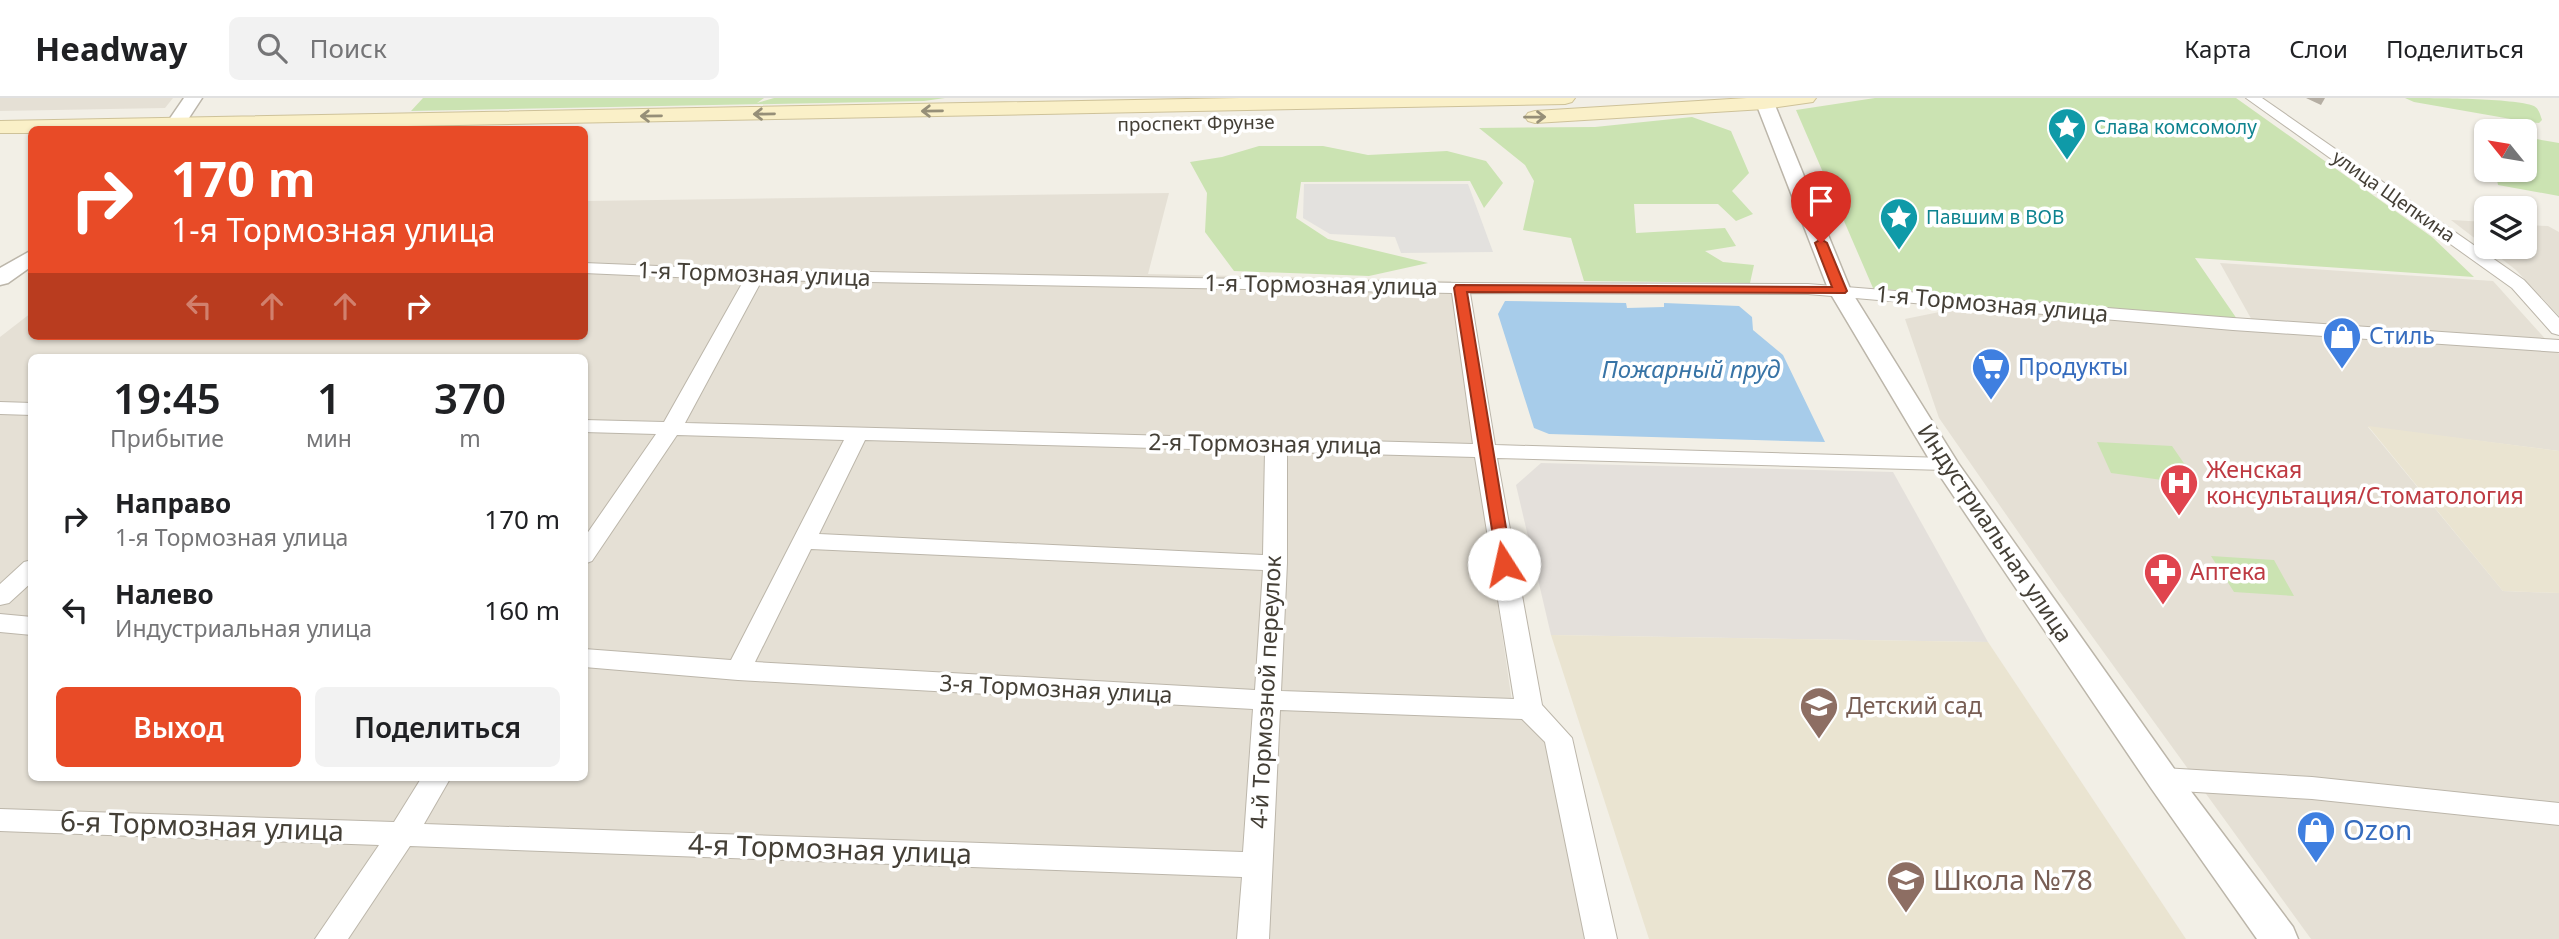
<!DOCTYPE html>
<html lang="ru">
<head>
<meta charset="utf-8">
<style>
	body { margin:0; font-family:"Noto Sans",sans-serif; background:#f2f2f2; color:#202124; height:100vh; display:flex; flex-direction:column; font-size:26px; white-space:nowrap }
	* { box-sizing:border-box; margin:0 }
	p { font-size:23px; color:#757577 }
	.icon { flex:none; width:38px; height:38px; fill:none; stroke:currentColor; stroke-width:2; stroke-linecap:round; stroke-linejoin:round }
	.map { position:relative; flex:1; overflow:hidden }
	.drawer { position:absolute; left:28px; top:256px; width:560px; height:427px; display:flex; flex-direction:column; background:#fff; border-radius:10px; box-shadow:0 2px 5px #0004 }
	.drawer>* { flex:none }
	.guide { position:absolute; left:28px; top:28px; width:560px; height:214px; border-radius:10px; box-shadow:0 2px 5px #0004; background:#e84b27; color:#fff; overflow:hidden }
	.needle { width:46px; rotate:300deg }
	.buttons { position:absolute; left:2474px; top:21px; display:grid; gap:14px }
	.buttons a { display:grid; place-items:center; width:63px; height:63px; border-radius:10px; background:#fff; box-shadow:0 2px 5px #0004; font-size:35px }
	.pin { position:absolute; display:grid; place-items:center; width:60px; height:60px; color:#fff; margin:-72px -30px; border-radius:50% 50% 50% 0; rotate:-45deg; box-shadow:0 0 7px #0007 }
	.pin .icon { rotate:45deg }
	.me { position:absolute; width:77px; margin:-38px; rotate:350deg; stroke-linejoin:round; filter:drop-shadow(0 0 5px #0008) }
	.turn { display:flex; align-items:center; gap:24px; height:147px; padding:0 28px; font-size:32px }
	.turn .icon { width:91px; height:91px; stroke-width:2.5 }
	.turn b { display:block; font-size:49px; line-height:60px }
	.lanes { display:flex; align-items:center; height:66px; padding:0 28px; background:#0003; justify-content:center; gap:35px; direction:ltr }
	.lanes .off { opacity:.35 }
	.eta { display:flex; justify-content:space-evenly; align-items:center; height:119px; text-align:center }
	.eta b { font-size:42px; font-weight:600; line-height:49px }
	.primary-button { display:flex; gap:14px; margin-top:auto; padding:14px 28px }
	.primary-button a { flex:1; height:80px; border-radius:10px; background:#e84b27; color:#fff; font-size:28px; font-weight:600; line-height:80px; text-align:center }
	.primary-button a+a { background:#f2f2f2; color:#202124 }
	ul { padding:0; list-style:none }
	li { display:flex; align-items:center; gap:21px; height:91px; padding:0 28px }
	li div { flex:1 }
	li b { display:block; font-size:26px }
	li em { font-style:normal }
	header { display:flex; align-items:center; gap:42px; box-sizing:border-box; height:98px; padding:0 35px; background:#fff; border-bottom:2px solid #e0e0e0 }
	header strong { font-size:33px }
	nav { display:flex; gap:38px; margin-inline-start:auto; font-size:24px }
	.search { width:490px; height:63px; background:#f2f2f2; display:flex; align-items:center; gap:18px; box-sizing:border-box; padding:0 24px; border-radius:10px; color:#757577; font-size:26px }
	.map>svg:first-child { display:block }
	.residential { fill:#e5e0d5; fill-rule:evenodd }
	.industrial { fill:#e4e0db }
	.education { fill:#eae4d1 }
	.green { fill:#cbe3b2 }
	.parking { fill:#e3e1de }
	.water { fill:#a7ccea }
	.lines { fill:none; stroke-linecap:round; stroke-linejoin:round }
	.minor-casing { stroke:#bcb6aa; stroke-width:2 }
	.tertiary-casing { stroke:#bcb6aa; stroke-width:3 }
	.secondary-casing { stroke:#cec299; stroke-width:2 }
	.minor { fill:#fff; fill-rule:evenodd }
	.tertiary { fill:#fff; fill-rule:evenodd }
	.secondary { fill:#faf0c8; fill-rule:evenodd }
	.wall { fill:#b5aea3 }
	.oneway { stroke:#968f78 }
	.route { fill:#e84b27; stroke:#973119; stroke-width:2 }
	.labels { text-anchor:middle; stroke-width:7; stroke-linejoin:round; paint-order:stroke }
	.far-street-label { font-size:19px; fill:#443f36; stroke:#fff }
	.far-culture-label { font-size:19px; fill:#0d838f; stroke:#fff; text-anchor:start }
	.street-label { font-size:23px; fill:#443f36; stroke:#fff }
	.shop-label { font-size:23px; fill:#366cbe; stroke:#fff; text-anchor:start }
	.health-label { font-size:23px; fill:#be3a42; stroke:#fff; text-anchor:start }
	.education-label { font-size:23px; fill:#785e54; stroke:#fff; text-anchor:start }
	.water-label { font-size:24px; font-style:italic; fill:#3874a6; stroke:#fff }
	.near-street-label { font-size:28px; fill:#443f36; stroke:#fff }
	.near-shop-label { font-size:28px; fill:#366cbe; stroke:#fff; text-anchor:start }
	.near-education-label { font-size:28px; fill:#785e54; stroke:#fff; text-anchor:start }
</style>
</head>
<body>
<header>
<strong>Headway</strong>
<div class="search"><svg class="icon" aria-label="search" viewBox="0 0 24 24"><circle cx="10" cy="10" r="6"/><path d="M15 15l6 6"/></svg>Поиск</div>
<nav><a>Карта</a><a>Слои</a><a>Поделиться</a></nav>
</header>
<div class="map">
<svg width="2559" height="841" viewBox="0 0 2559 841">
	<rect width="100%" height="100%" fill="#f2efe6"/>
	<!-- residential -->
	<path class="residential" d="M0,0H173L165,10L0,13Z
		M1169,95L1148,176L1451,183L1512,604L1556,639L1599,841H0V239L31,215L32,238H584L585,103ZM32,259H584V679H32Z
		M2451,122L2487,124V149H2525V127L2548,128L2559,134V218L2516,172Z
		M2220,165L2493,183L2559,256V353L2368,329L2503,493L2559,495V841H2311L2055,487L1939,320L1905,221L1969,208L2258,233Z"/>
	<!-- industrial -->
	<path class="industrial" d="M1541,365L1893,374L1988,544L1551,537L1516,387Z"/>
	<!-- education -->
	<path class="education" d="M2368,328L2559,353V495L2503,493Z
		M1551,537L1988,544L2186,841H1649Z"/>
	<!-- green -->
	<path class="green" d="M423,0H764L757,5L774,0H945L924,3L411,13Z
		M1875,0H2236L2432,139L2474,179L2195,160L2237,221L1873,190L1796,12Z
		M2405,0C2432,0 2514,0 2534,8C2539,11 2540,16 2542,22L2539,25L2528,24L2414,4Z
		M1692,19L1731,33L1749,75L1732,93L1753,116L1736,123L1718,106H1634L1636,135L1725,130L1736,148L1705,153L1723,164L1754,167L1750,185L1584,183L1571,140L1523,132L1534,83L1525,67L1479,30L1595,29Z
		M2525,39L2559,45V98L2498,87L2495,72H2525Z
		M1259,48H1323L1368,57L1447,53L1486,63L1503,85L1484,110L1470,83L1301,84L1296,120L1328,141L1428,165L1369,178L1234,173L1205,134L1207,95L1190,64L1222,59Z
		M2097,344L2172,348L2199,387L2111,375Z
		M2211,458L2274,462L2294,498L2234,494Z"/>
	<!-- parking -->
	<path class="parking" d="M1304,86H1468L1493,154L1401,155L1395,139L1330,136L1303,120Z"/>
	<!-- water -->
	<path class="water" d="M1505,203L1626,205L1627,210L1664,209V205L1739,208L1752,219L1753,232L1783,257L1825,344L1549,336L1534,330L1498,216Z"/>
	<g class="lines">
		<!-- minor casing -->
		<g class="minor-casing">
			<path id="minor" d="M2246,0H2262L2524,182L2559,220V237L2552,235L2512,190Z
				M584,165L756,172L1460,185L1808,186L2233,220L2559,242V254L2233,232L1808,196L1470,195L1495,347L1945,360L1953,361L1956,366L1953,371L1945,372L1497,360L1542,607L1572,640L1617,841H1585L1545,644L1522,621L1280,612L1269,841H1237L1242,779L410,748L348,841H315L379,747L0,733V711L394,724L422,679H451L424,726L1243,754L1253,611L738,582L584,569V551L731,562L844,342L677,337L592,463L584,466V440L656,336L584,334V322L664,324L744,182L584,175ZM762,182L1452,195L1473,346L685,325ZM865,342L1265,353L1263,457L819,436ZM1287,354L1475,359L1514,601L1281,593L1287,465ZM811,451L1263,472L1255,592L755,564Z
				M0,304L32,305V317L0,316Z
				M32,462V484L9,505L0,507V486L24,464Z
				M0,516L32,519V537L0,534Z
				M2163,670L2312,679L2559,705V727L2312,701L2163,692L2153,689L2149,681L2153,673Z"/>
		</g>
		<!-- tertiary casing -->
		<g class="tertiary-casing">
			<path id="tertiary" d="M184,0H202L181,32H162Z
				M1754,0H1772L1851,193L1958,365L2175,672L2293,829L2298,841H2257L2151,690L1932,366L1829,193Z
				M32,152V168L8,185L0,187V170Z"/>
		</g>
		<!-- secondary casing -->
		<g class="secondary-casing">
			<path id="secondary" d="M1240,0H1575L1572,4L1565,6L199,32H32V35H0V23Z
				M1747,0H1816L1813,4L1764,11L1535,25L1528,23L1525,19L1528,15L1535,13Z"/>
		</g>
		<!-- minor -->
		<use href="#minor" class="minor"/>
		<!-- tertiary -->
		<use href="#tertiary" class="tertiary"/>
		<!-- secondary -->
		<use href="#secondary" class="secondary"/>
	</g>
	<!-- wall -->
	<path class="wall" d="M2306,0H2325L2321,7Z"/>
	<!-- one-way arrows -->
	<defs><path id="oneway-shaft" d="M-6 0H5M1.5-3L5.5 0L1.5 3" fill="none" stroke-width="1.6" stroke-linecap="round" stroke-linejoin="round" transform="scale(1.75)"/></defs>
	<g class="oneway">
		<use href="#oneway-shaft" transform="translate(932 13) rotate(179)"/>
		<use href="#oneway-shaft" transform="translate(764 16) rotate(179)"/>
		<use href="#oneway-shaft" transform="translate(651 18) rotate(179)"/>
		<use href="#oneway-shaft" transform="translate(1535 19) rotate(-1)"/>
	</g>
	<!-- route -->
	<path class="route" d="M1821,141L1827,145L1847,193L1845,195L1467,194L1512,466L1510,470H1498L1454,190L1456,187L1832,189L1815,145Z"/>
	<!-- icons -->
	<defs>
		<g id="sight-pin" transform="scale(2.0125)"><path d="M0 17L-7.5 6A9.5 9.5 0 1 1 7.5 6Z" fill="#0f9aa8" stroke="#fff"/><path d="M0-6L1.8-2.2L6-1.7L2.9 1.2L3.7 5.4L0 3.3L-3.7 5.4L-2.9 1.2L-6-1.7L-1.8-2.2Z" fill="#fff"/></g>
		<g id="shop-pin" transform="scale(2.0125)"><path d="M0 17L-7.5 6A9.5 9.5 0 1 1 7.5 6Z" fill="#3f7fe0" stroke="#fff"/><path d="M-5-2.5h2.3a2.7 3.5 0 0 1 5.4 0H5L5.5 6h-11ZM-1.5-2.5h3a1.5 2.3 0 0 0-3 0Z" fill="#fff"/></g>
		<g id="supermarket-pin" transform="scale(2.0125)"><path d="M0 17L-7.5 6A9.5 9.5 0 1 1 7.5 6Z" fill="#3f7fe0" stroke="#fff"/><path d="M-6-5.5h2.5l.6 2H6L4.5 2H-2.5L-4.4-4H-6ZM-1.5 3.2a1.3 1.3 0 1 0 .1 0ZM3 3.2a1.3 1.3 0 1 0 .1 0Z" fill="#fff"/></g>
		<g id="hospital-pin" transform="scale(2.0125)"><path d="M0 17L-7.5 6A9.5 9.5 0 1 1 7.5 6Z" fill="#e0444e" stroke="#fff"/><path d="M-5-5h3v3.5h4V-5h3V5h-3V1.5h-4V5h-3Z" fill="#fff"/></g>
		<g id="pharmacy-pin" transform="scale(2.0125)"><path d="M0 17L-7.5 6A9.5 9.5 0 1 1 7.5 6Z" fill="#e0444e" stroke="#fff"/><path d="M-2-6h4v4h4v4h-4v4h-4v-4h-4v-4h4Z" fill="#fff"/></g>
		<g id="school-pin" transform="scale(2.0125)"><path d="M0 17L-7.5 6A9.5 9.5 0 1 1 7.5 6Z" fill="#8d6e63" stroke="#fff"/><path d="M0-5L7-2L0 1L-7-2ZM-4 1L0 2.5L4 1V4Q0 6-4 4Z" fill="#fff"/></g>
	</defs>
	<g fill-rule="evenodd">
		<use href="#sight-pin" x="2067" y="29"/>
		<use href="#sight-pin" x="1899" y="119"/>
		<use href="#shop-pin" x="2342" y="238"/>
		<use href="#supermarket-pin" x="1991" y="269"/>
		<use href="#hospital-pin" x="2179" y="385"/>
		<use href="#pharmacy-pin" x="2163" y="474"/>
		<use href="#school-pin" x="1819" y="608"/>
		<use href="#shop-pin" x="2316" y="732"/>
		<use href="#school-pin" x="1906" y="782"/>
	</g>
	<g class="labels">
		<!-- far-street labels -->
		<g class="far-street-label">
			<text transform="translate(1196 25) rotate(-1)" y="7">проспект Фрунзе</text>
			<text transform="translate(2394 98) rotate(35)" y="7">улица Щепкина</text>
		</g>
		<!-- far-culture labels -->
		<g class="far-culture-label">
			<text x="2094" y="36">Слава комсомолу</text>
			<text x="1926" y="126">Павшим в ВОВ</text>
		</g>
		<!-- street labels -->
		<g class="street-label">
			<text transform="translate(754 176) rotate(2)" y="8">1-я Тормозная улица</text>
			<text transform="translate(1321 187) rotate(1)" y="8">1-я Тормозная улица</text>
			<text transform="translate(1992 206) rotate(5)" y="8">1-я Тормозная улица</text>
			<text transform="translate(1265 346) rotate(1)" y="8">2-я Тормозная улица</text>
			<text transform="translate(1995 435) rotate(56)" y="8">Индустриальная улица</text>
			<text transform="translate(1056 591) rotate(3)" y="8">3-я Тормозная улица</text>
			<text transform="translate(1266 594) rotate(-87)" y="8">4-й Тормозной переулок</text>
		</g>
		<!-- shop labels -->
		<g class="shop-label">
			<text x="2369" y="246">Стиль</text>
			<text x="2018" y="277">Продукты</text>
		</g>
		<!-- health labels -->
		<g class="health-label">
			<text x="2206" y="380">Женская<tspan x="2206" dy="26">консультация/Стоматология</tspan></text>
			<text x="2190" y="482">Аптека</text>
		</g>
		<!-- education labels -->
		<g class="education-label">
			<text x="1846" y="616">Детский сад</text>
		</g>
		<!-- water labels -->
		<g class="water-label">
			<text x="1691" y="280">Пожарный пруд</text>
		</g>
		<!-- near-street labels -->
		<g class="near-street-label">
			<text transform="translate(202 728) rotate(2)" y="10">6-я Тормозная улица</text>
			<text transform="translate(830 751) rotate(2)" y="10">4-я Тормозная улица</text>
		</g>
		<!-- near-shop labels -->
		<g class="near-shop-label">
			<text x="2343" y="742">Ozon</text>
		</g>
		<!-- near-education labels -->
		<g class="near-education-label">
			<text x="1933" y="792">Школа №78</text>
		</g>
	</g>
</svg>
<div class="buttons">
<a><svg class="needle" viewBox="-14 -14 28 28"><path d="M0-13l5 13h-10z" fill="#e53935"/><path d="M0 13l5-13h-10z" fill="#757577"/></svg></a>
<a><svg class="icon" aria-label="layers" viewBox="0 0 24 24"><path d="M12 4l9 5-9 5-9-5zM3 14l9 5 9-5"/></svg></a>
</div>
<div class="pin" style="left:1821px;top:145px;background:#d93025"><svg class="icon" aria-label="arrive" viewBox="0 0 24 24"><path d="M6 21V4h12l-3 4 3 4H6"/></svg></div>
<svg class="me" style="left:1504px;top:466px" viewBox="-20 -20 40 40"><circle r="19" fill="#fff"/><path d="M0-13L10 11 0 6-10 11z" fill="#e84b27"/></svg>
<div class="guide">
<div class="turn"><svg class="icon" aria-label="right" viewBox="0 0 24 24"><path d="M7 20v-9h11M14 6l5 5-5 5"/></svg><div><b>170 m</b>1-я Тормозная улица</div></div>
<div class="lanes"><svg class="icon off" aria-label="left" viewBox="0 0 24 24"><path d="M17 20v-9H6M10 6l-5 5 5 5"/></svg><svg class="icon off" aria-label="ahead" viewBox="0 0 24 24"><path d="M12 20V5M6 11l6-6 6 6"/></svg><svg class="icon off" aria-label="ahead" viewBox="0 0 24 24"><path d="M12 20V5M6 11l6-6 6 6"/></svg><svg class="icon" aria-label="right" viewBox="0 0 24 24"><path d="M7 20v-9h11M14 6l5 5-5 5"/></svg></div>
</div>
<section class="drawer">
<div class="eta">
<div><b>19:45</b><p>Прибытие</p></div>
<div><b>1</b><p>мин</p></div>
<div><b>370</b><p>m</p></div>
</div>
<ul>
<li><svg class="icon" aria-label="right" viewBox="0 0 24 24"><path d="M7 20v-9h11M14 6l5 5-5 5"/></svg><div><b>Направо</b><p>1-я Тормозная улица</p></div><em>170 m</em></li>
<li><svg class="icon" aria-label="left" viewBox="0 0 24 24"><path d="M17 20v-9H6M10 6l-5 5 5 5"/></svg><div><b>Налево</b><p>Индустриальная улица</p></div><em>160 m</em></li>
</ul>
<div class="primary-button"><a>Выход</a><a>Поделиться</a></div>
</section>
</div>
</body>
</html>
